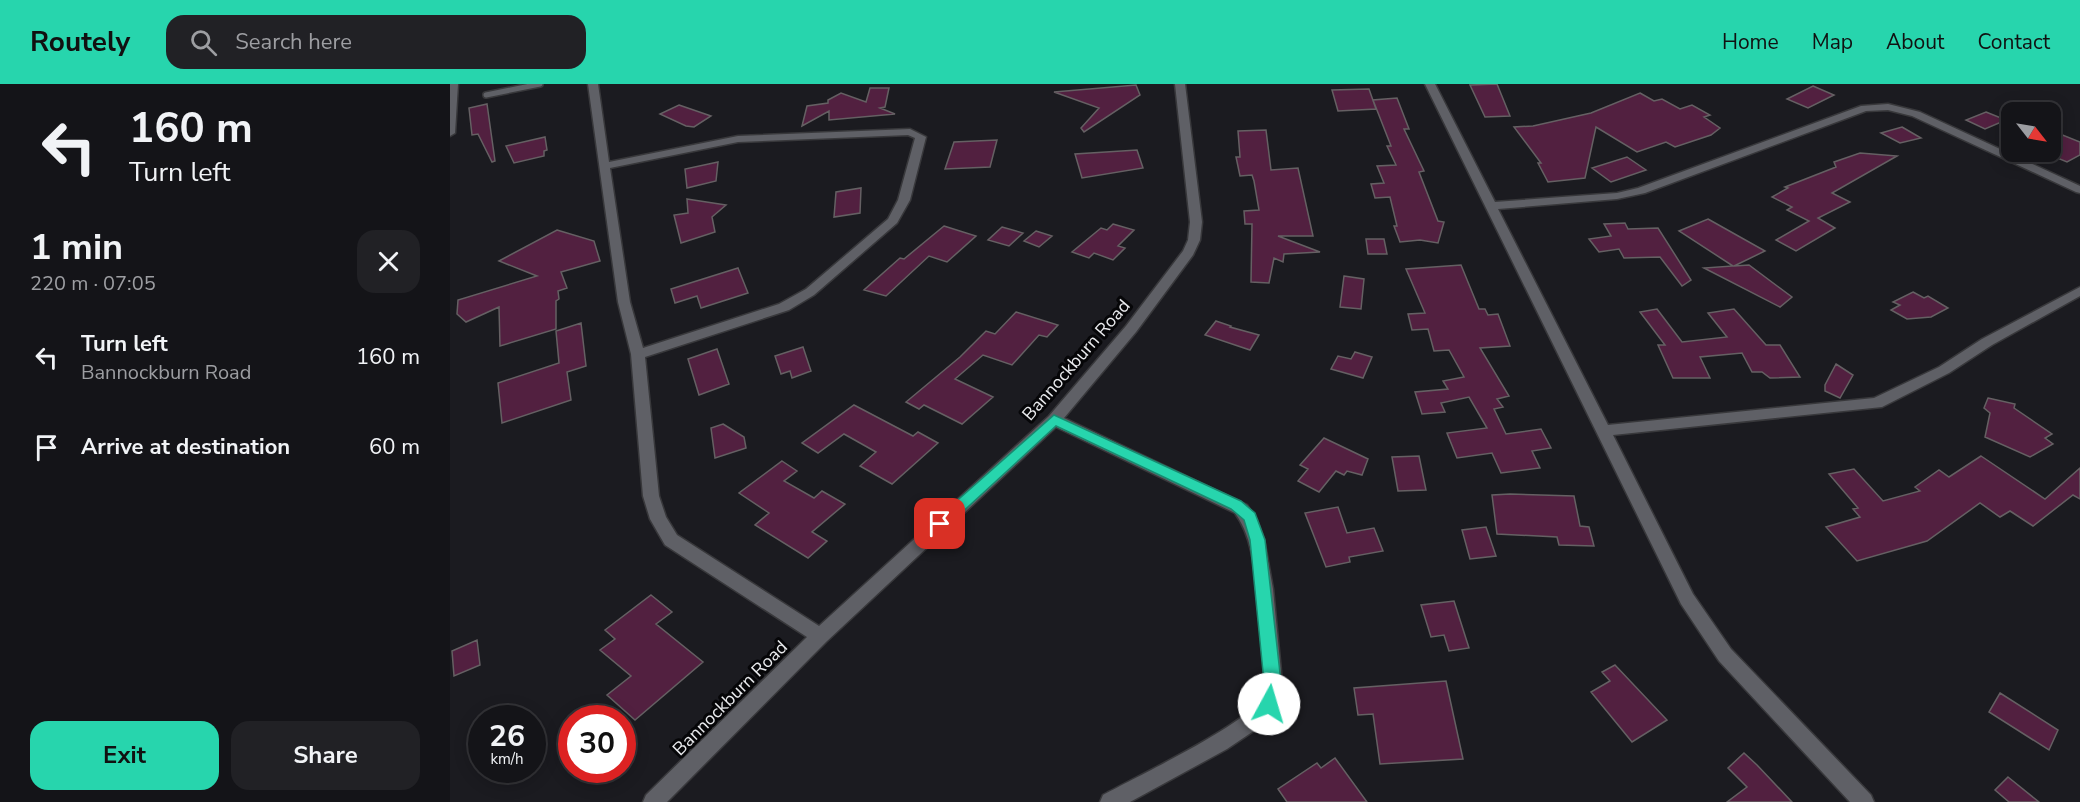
<!DOCTYPE html>
<html lang="en">
<head>
<meta charset="utf-8">
<style>
	body { margin:0; font-family:"Nunito Sans",sans-serif; background:#212125; color:#f1f3f6; height:100vh; display:flex; flex-direction:column; font-size:22px; white-space:nowrap }
	* { box-sizing:border-box; margin:0 }
	p { font-size:20px; color:#9d9ea2 }
	.icon { flex:none; width:33px; height:33px; fill:none; stroke:currentColor; stroke-width:2; stroke-linecap:round; stroke-linejoin:round }
	.map { position:relative; flex:1; overflow:hidden }
	.panel { display:flex; flex-direction:column; background:#141418; width:450px }
	.panel>* { flex:none }
	.hud { background:#141418; color:#f1f3f6; overflow:hidden }
	.needle { width:39px; rotate:121deg }
	.buttons { position:absolute; left:1551px; top:18px; display:grid; gap:12px }
	.buttons a { display:grid; place-items:center; width:60px; height:60px; border-radius:12px; background:#141418; box-shadow:0 3px 15px #0003,0 0 0 2px #333337; font-size:30px }
	.speed { position:absolute; left:18px; top:621px; display:flex; gap:12px; font-size:30px; font-weight:700; text-align:center }
	.speed>* { display:grid; place-content:center; width:78px; height:78px; border-radius:50%; background:#141418; box-shadow:0 3px 15px #0003,0 0 0 2px #333337; line-height:1 }
	.speed small { font-size:15px; font-weight:400 }
	.speed .limit { border:9px solid #d22; background:#fff; color:#111 }
	.pin { position:absolute; display:grid; place-items:center; width:51px; height:51px; color:#fff; margin:-26px; border-radius:12px; box-shadow:0 3px 9px #0006 }
	.me { position:absolute; width:66px; margin:-33px; rotate:6deg; stroke-linejoin:round; filter:drop-shadow(0 0 4px #0008) }
	.turn { display:flex; align-items:center; gap:21px; height:126px; padding:0 30px; font-size:27px }
	.turn .icon { width:78px; height:78px; stroke-width:2.5 }
	.turn b { display:block; font-size:42px; line-height:51px }
	.round { display:grid; place-items:center; flex:none; width:63px; height:63px; border-radius:18px; background:#212125 }
	.overview { display:flex; align-items:center; justify-content:space-between; height:102px; padding:0 30px }
	h1 { font-size:36px; font-weight:700; line-height:45px }
	.button { display:flex; gap:12px; margin-top:auto; padding:12px 30px }
	.button a { flex:1; height:69px; border-radius:18px; background:#27d5ad; color:#111; font-size:24px; font-weight:700; line-height:69px; text-align:center }
	.button a+a { background:#212125; color:#f1f3f6 }
	ul { padding:0; list-style:none }
	li { display:flex; align-items:center; gap:18px; height:90px; padding:0 30px }
	li div { flex:1 }
	li b { display:block; font-size:22px }
	li em { font-style:normal }
	header { display:flex; align-items:center; gap:36px; box-sizing:border-box; height:84px; padding:0 30px; background:#27d5ad; color:#111 }
	header strong { font-size:28px }
	nav { display:flex; gap:33px; margin-inline-start:auto; font-size:21px }
	.search { width:420px; height:54px; background:#212125; display:flex; align-items:center; gap:15px; box-sizing:border-box; padding:0 21px; border-radius:18px; color:#9d9ea2; font-size:22px }
	main { display:flex; flex:1; min-height:0 }
	.map>svg:first-child { display:block }
	.building { fill:#522040; stroke:#656063; stroke-width:1.5 }
	.lines { fill:none; stroke-linecap:round; stroke-linejoin:round }
	.lane-casing { stroke:#38383b; stroke-width:8 }
	.street-casing { stroke:#38383b; stroke-width:3 }
	.lane { stroke:#5f6066; stroke-width:5 }
	.street { fill:#5f6066; fill-rule:evenodd }
	.route { fill:#27d5ad; stroke:#198a70; stroke-width:1.5 }
	.labels { text-anchor:middle; stroke-width:6; stroke-linejoin:round; paint-order:stroke }
	.street-label { font-size:18px; fill:#eaebee; stroke:#060608 }
</style>
</head>
<body>
<header>
<strong>Routely</strong>
<div class="search"><svg class="icon" aria-label="search" viewBox="0 0 24 24"><circle cx="10" cy="10" r="6"/><path d="M15 15l6 6"/></svg>Search here</div>
<nav><a>Home</a><a>Map</a><a>About</a><a>Contact</a></nav>
</header>
<main>
<section class="panel">
<div class="hud">
<div class="turn"><svg class="icon" aria-label="left" viewBox="0 0 24 24"><path d="M17 20v-9H6M10 6l-5 5 5 5"/></svg><div><b>160 m</b>Turn left</div></div>
</div>
<div class="overview"><div><h1>1 min</h1><p>220 m · 07:05</p></div><a class="round"><svg class="icon" aria-label="close" viewBox="0 0 24 24"><path d="M6 6l12 12M18 6L6 18"/></svg></a></div>
<ul>
<li><svg class="icon" aria-label="left" viewBox="0 0 24 24"><path d="M17 20v-9H6M10 6l-5 5 5 5"/></svg><div><b>Turn left</b><p>Bannockburn Road</p></div><em>160 m</em></li>
<li><svg class="icon" aria-label="arrive" viewBox="0 0 24 24"><path d="M6 21V4h12l-3 4 3 4H6"/></svg><div><b>Arrive at destination</b></div><em>60 m</em></li>
</ul>
<div class="button"><a>Exit</a><a>Share</a></div>
</section>
<div class="map">
<svg width="1630" height="718" viewBox="0 0 1630 718">
	<rect width="100%" height="100%" fill="#1b1b20"/>
	<!-- building -->
	<path class="building" d="M1047,0L1060,32L1035,33L1020,1Z
		M686,1L690,11L634,48L631,44L649,24L604,8Z
		M1363,2L1384,11L1358,24L1337,15Z
		M420,4H439L435,23L430,24L445,30L379,36V27L352,42L357,22L378,19V16L391,9L416,18Z
		M919,5L926,25L888,27L882,6Z
		M1190,9L1204,17L1212,15L1230,25L1242,21L1260,31L1254,33L1270,44L1261,51L1225,63L1216,58L1187,68L1146,43L1135,94L1098,98L1088,79H1091L1064,43L1083,42L1141,29Z
		M947,14L959,45H954L974,87L969,88L988,137L994,138L988,159L970,156L950,158L944,142H947L940,113L925,114L921,100L934,99L927,82L946,81L937,62H941L923,16Z
		M37,20L45,77L42,78L28,50L22,51L19,24Z
		M229,21L261,32L244,43L236,42L210,30Z
		M1536,28L1556,36L1535,45L1516,36Z
		M1452,43L1471,54L1450,59L1431,49Z
		M816,46L821,86L848,84L863,152H828L870,168L834,170L833,178L824,174L819,199L801,198L802,140H795L794,127L809,126L804,97L802,91L790,92L786,73H790L788,47Z
		M1600,46L1630,58V71L1617,78L1600,71Z
		M95,53L97,66L94,67V72L64,79L56,62Z
		M547,56L540,83L495,85L504,58Z
		M687,66L693,84L632,94L625,70Z
		M1410,69L1447,72L1382,109L1400,118L1368,134L1385,144L1346,167L1326,156L1359,137L1337,126L1342,123L1322,113L1338,104L1335,103L1386,83L1384,78Z
		M1177,73L1196,86L1161,98L1142,84Z
		M268,78L266,97L237,104L235,85Z
		M411,104L410,129L384,133L386,108Z
		M237,115L276,121L262,133L265,148L231,159L224,131L238,129Z
		M1258,135L1315,167L1284,182L1299,181L1342,213L1330,223L1254,184L1283,182L1229,147Z
		M1175,139L1178,145L1208,144L1241,196L1232,202L1210,173L1174,174L1169,165L1149,168L1139,155L1161,152L1154,140Z
		M663,140L684,146L668,162L675,164L663,176L644,169L639,174L622,168L651,144L657,146Z
		M494,142L526,152L497,178L479,172L436,212L414,206L450,174L454,175Z
		M552,143L573,149L559,162L538,156Z
		M107,146L144,157L150,177L111,188L117,204L108,207L109,215L106,217V245L50,262L49,223L16,238L7,230L8,216L87,192L49,177Z
		M586,147L602,152L589,163L574,157Z
		M916,155H934L937,170H918Z
		M1011,181L1029,225H1035L1038,231L1048,230L1060,262L1030,264L1059,312L1047,315L1053,323L1044,325L1056,350L1091,345L1101,364L1082,367L1090,384L1051,389L1042,369L1007,374L997,349L1037,344L1019,313L991,319L995,328L972,330L965,308L998,305L993,297L1014,293L999,266L984,267L978,245L962,246L958,230L975,229L956,185Z
		M288,184L298,209L251,224L247,212L225,219L221,205Z
		M894,192L914,195L911,225L890,223Z
		M1463,208L1474,214L1478,212L1498,224L1481,233L1457,235L1441,226L1450,221L1443,218Z
		M1207,225L1232,258L1277,253L1258,229L1284,225L1316,261H1330L1350,293L1320,294L1312,288H1302L1292,269L1250,273L1260,294H1223L1208,261H1215L1190,228Z
		M566,228L608,241L597,253L589,251L562,281L533,271L505,295L543,313L512,340L474,321L469,325L456,318L510,273L536,247L545,250Z
		M766,237L781,242L780,243L809,251L800,266L755,251Z
		M131,239L136,282L117,288L121,316L52,339L48,299L109,279L106,247Z
		M353,263L361,287L342,294L340,287L331,290L325,272Z
		M267,265L279,300L249,311L238,275Z
		M905,268L922,273L913,294L881,285L888,272L901,275Z
		M1386,280L1403,291L1390,314L1375,307V301Z
		M1538,314L1565,320L1564,324L1602,350L1595,354L1603,360L1580,373L1535,353L1540,329L1534,324Z
		M404,321L463,352L468,348L488,359L442,400L410,382L426,368L394,350L368,369L352,359Z
		M273,340L294,353L296,364L265,374L261,344Z
		M874,354L918,375L912,391L897,387L894,391L886,387L869,408L848,397L858,385L850,381Z
		M969,372L976,406L948,407L942,373Z
		M1531,372L1595,415L1630,384V415L1623,411L1583,442L1560,427L1550,433L1530,419L1477,457L1407,477L1376,443L1410,433L1403,425L1408,424L1379,390L1404,385L1433,417L1470,407L1465,403L1489,386L1499,393Z
		M332,377L347,387L334,397L364,414L372,407L395,420L362,448L377,457L358,474L305,441L319,429L289,409Z
		M1060,410L1124,412L1130,442L1139,443L1144,462L1109,461L1107,453L1047,450L1042,411Z
		M888,423L897,449L924,444L933,467L899,473L900,478L876,483L855,429Z
		M1036,443L1046,472L1020,475L1012,446Z
		M201,511L222,528L206,540L253,578L185,636L157,611L181,592L150,566L165,555L155,546Z
		M1004,517L1019,564L999,567L994,551L981,553L971,521Z
		M27,556L30,581L4,592L2,567Z
		M1165,581L1217,636L1182,658L1141,608L1160,597L1152,588Z
		M996,597L1013,675L930,680L923,630L908,631L904,604Z
		M1550,609L1608,646L1599,666L1539,628Z
		M1294,669L1307,681L1342,718H1277L1297,703L1278,684Z
		M885,674L917,718H837L828,705L867,679L871,684Z
		M1558,693L1589,718H1559L1545,706Z"/>
	<g class="lines">
		<!-- lane casing -->
		<g class="lane-casing">
			<path id="lane" d="M36,11L90,0"/>
		</g>
		<!-- street casing -->
		<g class="street-casing">
			<path id="street" d="M0,0H8L5,49L0,52Z
				M138,0H148L159,78L288,52L460,45L476,53L460,116L447,139L364,211L339,226L195,273L209,412L216,433L227,451L369,542L599,332L676,242L733,167L738,156L740,138L725,0H735L752,138L750,156L743,171L686,248L614,334L797,421L807,436L814,455L823,505L832,598L826,626L811,642L777,665L680,718H650L653,711C680,696 804,637 811,613C818,588 810,548 808,522C805,491 804,455 785,429L606,343L376,558L217,718H193L196,711L357,553L215,461L200,435L193,412L181,270L168,218ZM458,51L465,54L448,116L438,135L356,205L329,220L193,264L180,218L160,84L288,58Z
				M975,0H985L1045,118L1167,109L1188,104L1411,22L1438,20L1470,28L1630,102V109L1626,108L1462,32L1438,26L1416,27L1195,109L1167,115L1048,125L1158,341L1424,314L1489,283L1532,255L1630,203V212L1542,261L1499,289L1432,323L1163,351L1243,510L1281,565L1421,711L1424,718H1400L1269,577L1231,520Z"/>
		</g>
		<!-- lane -->
		<use href="#lane" class="lane"/>
		<!-- street -->
		<use href="#street" class="street"/>
	</g>
	<!-- route -->
	<path class="route" d="M604,331L791,417L805,429L815,456L831,598L825,626L819,628L813,626L811,620L814,598L800,456L794,436L781,425L606,342L495,444H485L483,440L485,436Z"/>
	<g class="labels">
		<!-- street labels -->
		<g class="street-label">
			<text transform="translate(626 276) rotate(-49)" y="6">Bannockburn Road</text>
			<text transform="translate(280 614) rotate(-45)" y="6">Bannockburn Road</text>
		</g>
	</g>
</svg>
<div class="buttons">
<a><svg class="needle" viewBox="-14 -14 28 28"><path d="M0-13l5 13h-10z" fill="#e53935"/><path d="M0 13l5-13h-10z" fill="#9d9ea2"/></svg></a>
</div>
<div class="speed"><div>26<small>km/h</small></div><div class="limit">30</div></div>
<div class="pin" style="left:490px;top:440px;background:#d93025"><svg class="icon" aria-label="arrive" viewBox="0 0 24 24"><path d="M6 21V4h12l-3 4 3 4H6"/></svg></div>
<svg class="me" style="left:819px;top:620px" viewBox="-20 -20 40 40"><circle r="19" fill="#fff"/><path d="M0-13L10 11 0 6-10 11z" fill="#27d5ad"/></svg>
</div>
</main>
</body>
</html>
